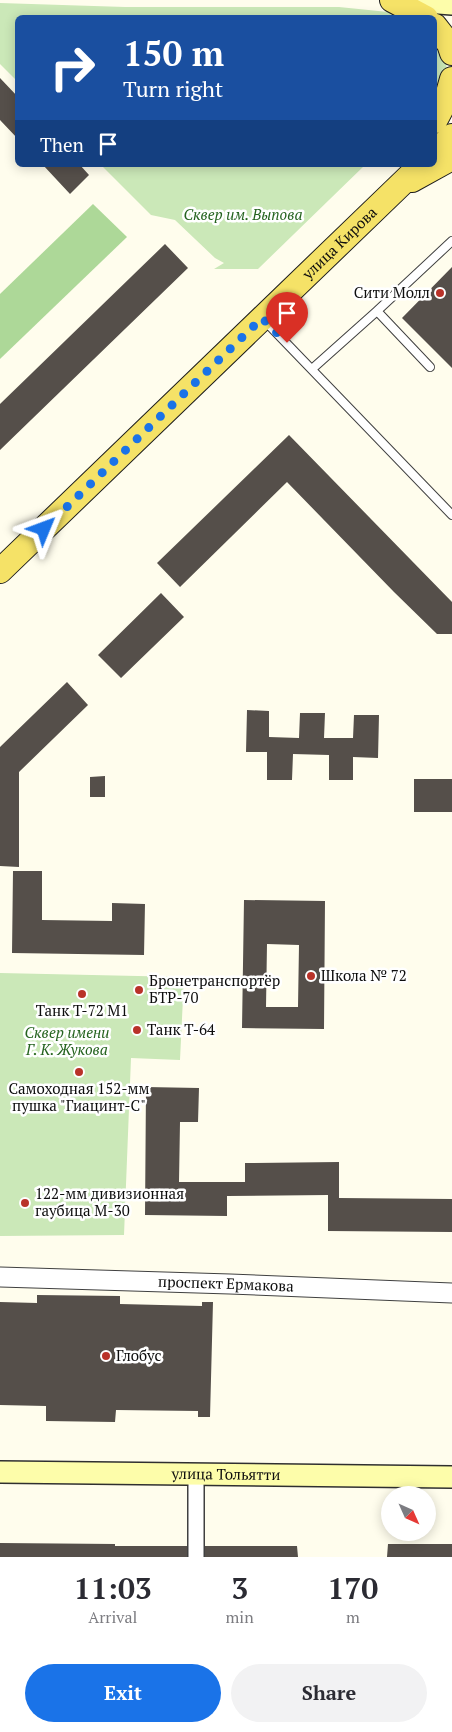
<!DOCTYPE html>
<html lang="en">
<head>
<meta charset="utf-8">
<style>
	body { margin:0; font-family:"PT Serif",serif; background:#f2f2f3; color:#2b2b33; height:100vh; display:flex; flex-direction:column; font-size:19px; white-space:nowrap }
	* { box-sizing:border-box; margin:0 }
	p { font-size:16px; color:#7c7c81 }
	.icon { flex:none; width:28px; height:28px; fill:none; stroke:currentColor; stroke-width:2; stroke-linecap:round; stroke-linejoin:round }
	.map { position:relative; height:1557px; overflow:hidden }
	.sheet { display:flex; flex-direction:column; background:#fff; flex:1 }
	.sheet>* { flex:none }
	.top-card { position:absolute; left:15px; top:15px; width:422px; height:152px; border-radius:8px; box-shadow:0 2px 12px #0003; background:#1a4fa0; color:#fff; overflow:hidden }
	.needle { width:32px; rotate:135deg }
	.tools { position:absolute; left:381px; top:1486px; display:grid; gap:10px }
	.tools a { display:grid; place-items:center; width:55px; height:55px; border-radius:50%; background:#fff; box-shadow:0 2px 12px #0003; font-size:25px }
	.pin { position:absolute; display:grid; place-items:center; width:42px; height:42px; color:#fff; margin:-51px -21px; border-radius:50% 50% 50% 0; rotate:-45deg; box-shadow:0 0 5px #0007 }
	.pin .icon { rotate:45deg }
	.me { position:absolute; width:55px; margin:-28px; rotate:46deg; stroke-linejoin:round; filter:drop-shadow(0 0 4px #0008) }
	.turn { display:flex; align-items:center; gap:18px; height:105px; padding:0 25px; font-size:22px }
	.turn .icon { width:65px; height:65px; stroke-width:2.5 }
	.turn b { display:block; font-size:35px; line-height:42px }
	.then { display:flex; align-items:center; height:48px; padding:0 25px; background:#0003; gap:10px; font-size:19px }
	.eta { display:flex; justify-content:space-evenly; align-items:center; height:85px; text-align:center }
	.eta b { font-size:30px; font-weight:700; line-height:35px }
	.cta { display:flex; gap:10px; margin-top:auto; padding:10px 25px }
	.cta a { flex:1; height:58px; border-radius:30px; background:#1a73e8; color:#fff; font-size:20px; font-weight:700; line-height:58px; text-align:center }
	.cta a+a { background:#f2f2f3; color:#2b2b33 }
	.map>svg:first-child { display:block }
	.green { fill:#cbe8b8 }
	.forest { fill:#add898 }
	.building { fill:#554f4a; fill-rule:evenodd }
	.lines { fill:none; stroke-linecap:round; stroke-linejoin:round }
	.service-casing { stroke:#404040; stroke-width:10 }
	.minor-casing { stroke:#404040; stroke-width:18 }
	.tertiary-casing { stroke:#404040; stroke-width:21 }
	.secondary-casing { stroke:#2f2f2f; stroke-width:24 }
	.primary-casing { stroke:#1e1e1e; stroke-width:26 }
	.service { stroke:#fff; stroke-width:8 }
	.minor { stroke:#fff; stroke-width:15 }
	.tertiary { stroke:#fff; stroke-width:19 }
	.secondary { stroke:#fdfdaa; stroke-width:21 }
	.primary { stroke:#f5e267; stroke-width:24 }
	.route { stroke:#1a73e8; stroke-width:9; stroke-dasharray:0 16.2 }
	.poi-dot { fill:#b93229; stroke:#fff; stroke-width:2 }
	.labels { text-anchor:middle; stroke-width:5; stroke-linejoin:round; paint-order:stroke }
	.park-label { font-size:15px; font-style:italic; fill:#25631f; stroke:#fff }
	.street-label { font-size:15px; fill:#0d0d0d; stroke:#fff }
	.poi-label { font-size:15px; fill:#0d0d0d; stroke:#fff; text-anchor:start }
</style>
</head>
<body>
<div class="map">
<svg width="452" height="1557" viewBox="0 0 452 1557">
	<rect width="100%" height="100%" fill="#fffded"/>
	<!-- green -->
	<path class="green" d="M0,3L125,7H339L388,12L412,17L18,18L17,81L0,64Z
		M435,35L445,53L447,71L435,102Z
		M101,165H365L258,269H214L224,263L215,258L175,220L151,215Z
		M0,973L184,977L180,1060L131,1058L124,1235L0,1236Z"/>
	<!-- forest -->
	<path class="forest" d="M93,204L127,237L0,359V294Z"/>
	<!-- building -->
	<path class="building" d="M0,78L18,97V139L0,120Z
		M43,165H80L89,175L70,194Z
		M165,244L188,268L0,450V404Z
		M452,267V368L402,318Z
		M289,435L452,602V634H437L394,592L287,482L180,587L157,563Z
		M161,593L184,617L121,678L98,655Z
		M67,682L88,705L19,772V867L0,866V747Z
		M247,710L269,711V737L299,738L300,713H325L324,738H353L354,715H379L378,758L353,757V780H329V755L293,754L292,780H267V752H246Z
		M105,776V797H90V777Z
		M414,779H452V812H414Z
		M13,871H42V920L112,921V903L145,904L144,955L12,953Z
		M244,900L325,901L324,1029L242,1028ZM267,944L299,945L298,1007H266Z
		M146,1087L199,1088L198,1122H180L179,1182H245V1163L339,1162V1198L452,1199V1232L328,1231V1195L227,1196V1216L145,1215Z
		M37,1295L120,1296V1304L202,1306V1302H213L210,1417H198V1411L116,1410L115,1422L46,1421V1406L0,1405V1302L37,1303Z
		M0,1543L115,1544V1546H187V1557H0Z
		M388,1544H452V1557H387Z
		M205,1546H297L298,1557H205Z"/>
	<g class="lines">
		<!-- service casing -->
		<g class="service-casing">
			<path id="service" d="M377,311L430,367
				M264,320L452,515
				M312,369L377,311L452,241"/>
		</g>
		<!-- minor casing -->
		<g class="minor-casing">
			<path id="minor" d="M196,1473V1557"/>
		</g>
		<!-- tertiary casing -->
		<g class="tertiary-casing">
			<g id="tertiary">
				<path id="s1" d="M0,1277L230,1284L452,1293"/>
			</g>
		</g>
		<!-- secondary casing -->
		<g class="secondary-casing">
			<g id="secondary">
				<path d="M399,0L452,4"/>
				<path id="s2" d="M0,1472L452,1477"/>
			</g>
		</g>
		<!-- primary casing -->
		<g class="primary-casing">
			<g id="primary">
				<path d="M392,0L426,18"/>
				<path d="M435,26L449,44L452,53"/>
				<path d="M435,121L446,100L452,79"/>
				<path d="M435,152L452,136"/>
				<path d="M412,180L452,158"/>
				<path id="s3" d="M0,571L421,165"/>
			</g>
		</g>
		<!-- service -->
		<use href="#service" class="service"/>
		<!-- minor -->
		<use href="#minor" class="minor"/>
		<!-- tertiary -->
		<use href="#tertiary" class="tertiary"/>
		<!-- secondary -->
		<use href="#secondary" class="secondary"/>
		<!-- primary -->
		<use href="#primary" class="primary"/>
	</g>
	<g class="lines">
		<!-- route -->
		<path class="route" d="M44,529L262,318L287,343"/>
	</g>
	<!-- markers -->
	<g class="poi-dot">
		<circle cx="440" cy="293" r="5"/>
		<circle cx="311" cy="976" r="5"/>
		<circle cx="139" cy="990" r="5"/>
		<circle cx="82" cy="994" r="5"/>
		<circle cx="137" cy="1030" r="5"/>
		<circle cx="79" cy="1072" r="5"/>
		<circle cx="25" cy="1203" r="5"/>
		<circle cx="106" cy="1356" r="5"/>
	</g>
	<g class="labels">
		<!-- park labels -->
		<g class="park-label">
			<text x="243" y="220">Сквер им. Выпова</text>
			<text x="67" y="1038">Сквер имени<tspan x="67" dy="17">Г. К. Жукова</tspan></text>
		</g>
		<!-- street labels -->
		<g class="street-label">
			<text dy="5" stroke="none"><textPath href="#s3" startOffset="472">улица Кирова</textPath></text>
			<text dy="5" stroke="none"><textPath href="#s1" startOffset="226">проспект Ермакова</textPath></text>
			<text dy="5" stroke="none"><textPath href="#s2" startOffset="226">улица Тольятти</textPath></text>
		</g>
		<!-- poi labels -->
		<g class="poi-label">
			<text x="430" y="298" text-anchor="end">Сити Молл</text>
			<text x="321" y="981">Школа № 72</text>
			<text x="149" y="986">Бронетранспортёр<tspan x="149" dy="17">БТР-70</tspan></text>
			<text x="82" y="1016" text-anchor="middle">Танк Т-72 М1</text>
			<text x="147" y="1035">Танк Т-64</text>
			<text x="79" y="1094" text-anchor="middle">Самоходная 152-мм<tspan x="79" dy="17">пушка "Гиацинт-С"</tspan></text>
			<text x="35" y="1199">122-мм дивизионная<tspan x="35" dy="17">гаубица М-30</tspan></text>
			<text x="116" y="1361">Глобус</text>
		</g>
	</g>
</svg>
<div class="tools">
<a><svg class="needle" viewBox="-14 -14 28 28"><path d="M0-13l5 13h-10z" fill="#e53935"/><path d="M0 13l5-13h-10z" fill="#7c7c81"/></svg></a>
</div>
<div class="pin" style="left:287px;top:343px;background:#d93025"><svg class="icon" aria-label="arrive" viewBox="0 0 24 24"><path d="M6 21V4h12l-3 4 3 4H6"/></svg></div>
<svg class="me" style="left:44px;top:529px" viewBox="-20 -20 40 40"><path d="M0-17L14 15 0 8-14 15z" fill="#1a73e8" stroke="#fff" stroke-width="4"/></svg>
<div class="top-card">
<div class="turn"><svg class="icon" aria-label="right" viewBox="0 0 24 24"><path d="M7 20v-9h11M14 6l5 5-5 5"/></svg><div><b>150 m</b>Turn right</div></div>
<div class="then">Then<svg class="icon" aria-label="arrive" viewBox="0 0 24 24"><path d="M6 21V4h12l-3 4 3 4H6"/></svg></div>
</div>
</div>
<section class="sheet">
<div class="eta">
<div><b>11:03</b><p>Arrival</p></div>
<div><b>3</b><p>min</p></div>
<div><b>170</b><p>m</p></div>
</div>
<div class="cta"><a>Exit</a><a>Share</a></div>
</section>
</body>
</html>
